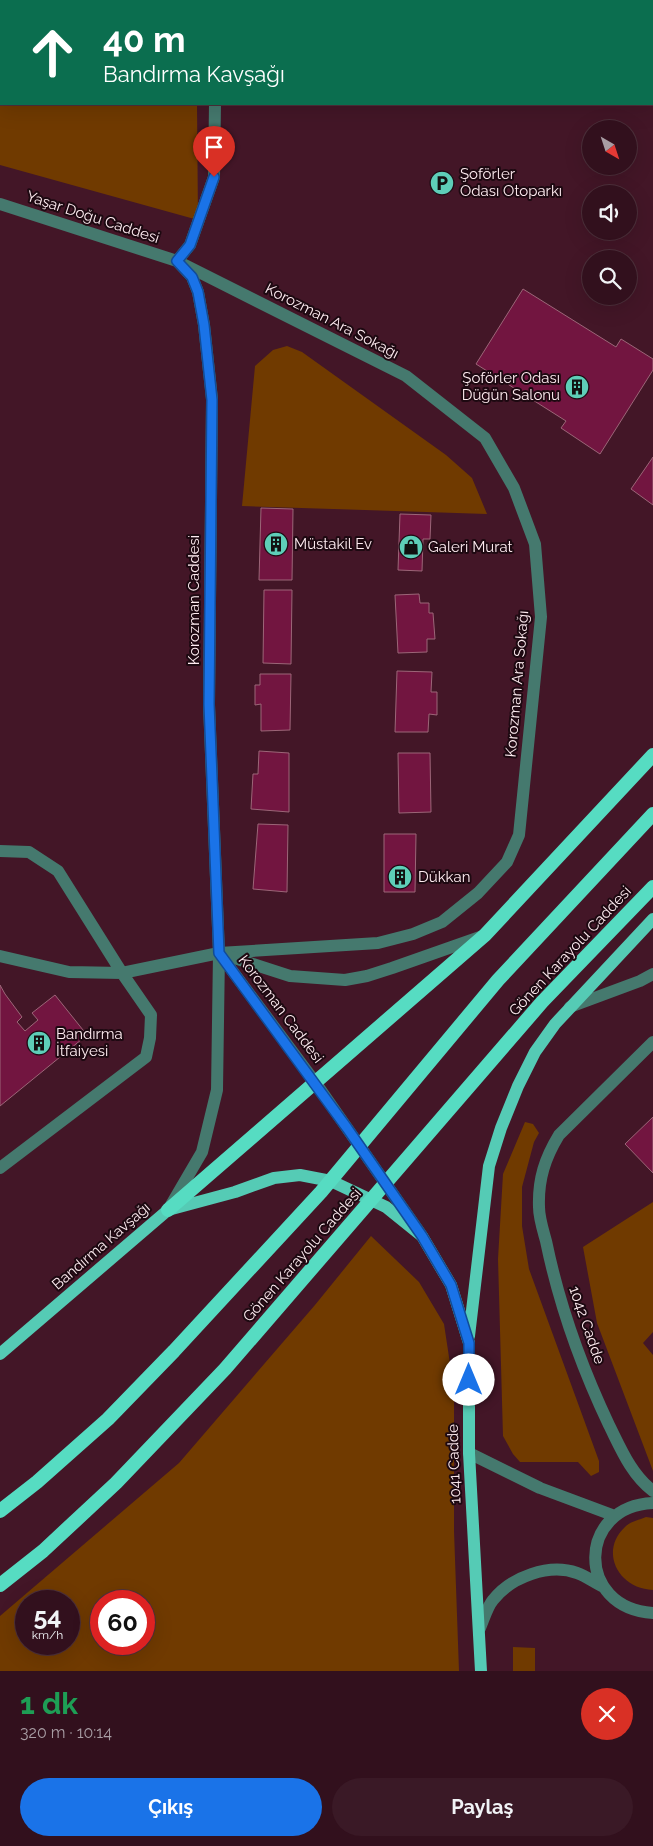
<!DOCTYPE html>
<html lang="tr">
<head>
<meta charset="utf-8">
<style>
	body { margin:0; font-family:Raleway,sans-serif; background:#3a1926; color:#f1f3f6; height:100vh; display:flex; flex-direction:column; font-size:19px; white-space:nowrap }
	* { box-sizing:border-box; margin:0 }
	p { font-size:16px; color:#a89da4 }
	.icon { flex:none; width:28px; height:28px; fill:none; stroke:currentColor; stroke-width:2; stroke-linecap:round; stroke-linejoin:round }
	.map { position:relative; height:1671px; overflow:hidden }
	.side { display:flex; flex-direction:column; background:#32101d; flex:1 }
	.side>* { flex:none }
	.guide { position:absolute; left:0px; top:0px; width:654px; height:105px; box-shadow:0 5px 20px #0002,0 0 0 1px #4d303b; background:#0b6e4f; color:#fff; overflow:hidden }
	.needle { width:32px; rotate:141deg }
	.controls { position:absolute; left:582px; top:120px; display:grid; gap:10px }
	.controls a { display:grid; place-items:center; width:55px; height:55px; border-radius:50%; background:#32101d; box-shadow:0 5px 20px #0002,0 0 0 1px #4d303b; font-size:25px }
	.speed { position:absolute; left:15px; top:1590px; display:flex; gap:10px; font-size:25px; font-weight:700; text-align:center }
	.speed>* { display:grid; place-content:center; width:65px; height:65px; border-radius:50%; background:#32101d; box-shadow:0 5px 20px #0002,0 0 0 1px #4d303b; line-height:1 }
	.speed small { font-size:12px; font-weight:400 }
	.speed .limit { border:8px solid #d22; background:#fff; color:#111 }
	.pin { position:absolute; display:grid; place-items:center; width:42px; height:42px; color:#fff; margin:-51px -21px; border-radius:50% 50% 50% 0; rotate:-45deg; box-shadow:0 0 5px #0007 }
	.pin .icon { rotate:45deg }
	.me { position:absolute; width:55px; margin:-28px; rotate:0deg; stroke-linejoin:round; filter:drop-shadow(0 0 4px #0008) }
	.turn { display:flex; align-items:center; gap:18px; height:105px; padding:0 20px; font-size:22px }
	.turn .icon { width:65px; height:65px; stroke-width:2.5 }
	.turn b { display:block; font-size:35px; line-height:42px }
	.round { display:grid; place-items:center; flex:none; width:52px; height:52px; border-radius:26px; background:#3a1926 }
	.summary { display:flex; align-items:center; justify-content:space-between; height:85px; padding:0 20px }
	h1 { font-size:30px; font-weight:700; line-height:38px; color:#1e9e55 }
	.action { display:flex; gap:10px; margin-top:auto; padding:10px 20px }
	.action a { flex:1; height:58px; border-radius:30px; background:#1a73e8; color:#fff; font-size:20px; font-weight:700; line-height:58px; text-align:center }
	.action a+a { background:#3a1926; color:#f1f3f6 }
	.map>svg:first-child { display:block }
	.green { fill:#703a00; fill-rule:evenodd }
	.building { fill:#721540; stroke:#9c6678 }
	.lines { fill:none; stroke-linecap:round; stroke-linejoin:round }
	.service { stroke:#45796e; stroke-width:12 }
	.minor { stroke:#45796e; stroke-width:12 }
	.tertiary { stroke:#45796e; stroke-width:12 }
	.primary { stroke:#55cbb5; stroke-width:12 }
	.trunk { stroke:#56dcc2; stroke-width:14 }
	.trunk-bridge { stroke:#56dcc2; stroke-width:14 }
	.route-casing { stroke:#114b97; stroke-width:12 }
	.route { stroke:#1a73e8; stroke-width:9 }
	.labels { text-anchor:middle; stroke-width:4; stroke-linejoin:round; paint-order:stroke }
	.poi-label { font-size:15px; fill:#ffecf1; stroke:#1d0911; text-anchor:start }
	.street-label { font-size:15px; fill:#ffecf1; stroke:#1d0911 }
</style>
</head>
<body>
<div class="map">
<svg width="653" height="1671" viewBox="0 0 653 1671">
	<rect width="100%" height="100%" fill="#431627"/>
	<!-- green -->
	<path class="green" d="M0,0H196L1,1V104H197L198,220L0,165Z
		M287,346L302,352L446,455L472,478L487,514L242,506L255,366L273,350Z
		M525,1122L533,1124L539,1133L534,1142L522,1187V1226L529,1269L599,1461V1472L591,1476L578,1462H520L513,1454L503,1436L498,1259L503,1174Z
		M653,1202V1332L643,1343L653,1355V1471L597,1323L583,1247Z
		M371,1236L419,1282L444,1324L454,1390V1531L459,1671H0V1616L179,1463L315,1305ZM69,1601V1644H26V1601ZM144,1601V1644H101V1601Z
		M646,1517L653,1518V1590C618,1589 599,1551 625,1527C631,1521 639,1520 646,1517Z
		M513,1647L535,1648V1671H513Z"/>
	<!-- building -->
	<path class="building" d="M523,289L616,347L621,339L653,359V370L600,454L561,428L566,421L476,364Z
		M653,457V505L631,489Z
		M261,508L293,509L292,580H259Z
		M400,514L431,515L430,539H423L422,571L398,570Z
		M264,590H292L291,664L263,663Z
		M419,594L420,603H429V613H433L435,639H427V652L398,653L395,595Z
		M397,671L432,672L431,692H437V715L429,714L428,732H395Z
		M260,674H291L290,730L261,731V704L255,705V685H260Z
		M259,751L289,753V812L251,809L253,774H258Z
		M398,753H430L431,812L399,813Z
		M258,824L288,825L287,892L253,889Z
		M384,834H416L415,892H384Z
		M0,985L5,994L22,1017L17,1022L25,1031L38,1020L32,1013L55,995L87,1035L0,1106Z
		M653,1117V1173L625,1144Z"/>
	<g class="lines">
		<!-- service -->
		<path class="service" d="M0,851L29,852L58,871L122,973L151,1015L150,1038L146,1057L0,1168
			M0,956L69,972L122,973L219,953L378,943L413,934L442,922L478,893L507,862L519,835L541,617L535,544L514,488L485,438L406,376L179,262
			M570,1007L640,981L653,974
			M653,1042L559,1135C545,1158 538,1179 539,1207C539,1218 543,1230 546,1241C559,1304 581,1366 609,1425C621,1449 631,1474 653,1491"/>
		<!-- minor -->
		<path class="minor" d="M216,1V0
			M177,261L190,245L214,177L215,104
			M469,1453L540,1488L615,1516
			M653,1503C577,1506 575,1608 653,1613
			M480,1628C484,1619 487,1607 493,1600C511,1577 549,1563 577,1573C586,1576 595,1583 604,1587"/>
		<!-- tertiary -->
		<path class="tertiary" d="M0,204L177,261L192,277L198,292L204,325L212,399L209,705L219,953L217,1090L202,1152L171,1205
			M219,953L315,1082L420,1233
			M219,953L290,976L345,980L367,976L392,968L483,936"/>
		<!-- primary -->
		<path class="primary" d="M469,1336L489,1166L501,1128L518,1086L535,1052L555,1024L653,919
			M0,1354L168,1210L235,1192L274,1178L300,1175L331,1181L386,1207L422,1236L451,1285L469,1343V1453L481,1671"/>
		<!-- trunk -->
		<path class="trunk" d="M168,1210L485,935L653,755"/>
		<!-- trunk-bridge -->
		<path class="trunk-bridge" d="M0,1511L37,1482L108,1419L174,1351L321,1192L498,980L653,814
			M0,1585L43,1551L116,1483L225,1369L542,1002L653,887"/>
	</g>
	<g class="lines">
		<!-- route casing -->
		<g class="route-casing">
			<path id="route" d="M214,177L190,245L177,261L192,277L198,292L204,325L212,400L209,704L219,953L347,1128L422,1236L451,1285L469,1343V1380"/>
		</g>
		<!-- route -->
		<use href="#route" class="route"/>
	</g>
	<!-- icons -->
	<defs>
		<g id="parking-disc" transform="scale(1.25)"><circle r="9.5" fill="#5eceb8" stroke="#1d0911"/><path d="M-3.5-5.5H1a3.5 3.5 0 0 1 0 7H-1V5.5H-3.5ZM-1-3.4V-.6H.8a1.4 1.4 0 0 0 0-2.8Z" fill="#111"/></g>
		<g id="building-disc" transform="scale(1.25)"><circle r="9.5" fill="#5eceb8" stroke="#1d0911"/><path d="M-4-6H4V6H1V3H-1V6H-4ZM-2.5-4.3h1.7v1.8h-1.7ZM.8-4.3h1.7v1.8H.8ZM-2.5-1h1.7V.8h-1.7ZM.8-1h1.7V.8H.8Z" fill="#111"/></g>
		<g id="shop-disc" transform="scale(1.25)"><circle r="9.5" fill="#5eceb8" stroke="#1d0911"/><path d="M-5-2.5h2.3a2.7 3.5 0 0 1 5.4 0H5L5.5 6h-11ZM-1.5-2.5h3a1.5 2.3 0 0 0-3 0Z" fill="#111"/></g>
	</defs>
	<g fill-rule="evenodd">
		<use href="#parking-disc" x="442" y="183"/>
		<use href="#building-disc" x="577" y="387"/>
		<use href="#building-disc" x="276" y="544"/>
		<use href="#shop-disc" x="411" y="547"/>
		<use href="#building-disc" x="400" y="877"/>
		<use href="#building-disc" x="39" y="1043"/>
	</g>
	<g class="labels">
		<!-- poi labels -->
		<g class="poi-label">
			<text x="460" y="179">Şoförler<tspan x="460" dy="17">Odası Otoparkı</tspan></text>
			<text x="560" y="383" text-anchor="end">Şoförler Odası<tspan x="560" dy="17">Düğün Salonu</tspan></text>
			<text x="294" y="549">Müstakil Ev</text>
			<text x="428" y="552">Galeri Murat</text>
			<text x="418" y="882">Dükkan</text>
			<text x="56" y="1039">Bandırma<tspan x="56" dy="17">İtfaiyesi</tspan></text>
		</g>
		<!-- street labels -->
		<g class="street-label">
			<text transform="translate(93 217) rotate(18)" y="5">Yaşar Doğu Caddesi</text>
			<text transform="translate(332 321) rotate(27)" y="5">Korozman Ara Sokağı</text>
			<text transform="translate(194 600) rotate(-90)" y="5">Korozman Caddesi</text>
			<text transform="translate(517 684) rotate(-85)" y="5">Korozman Ara Sokağı</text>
			<text transform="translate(570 951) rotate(-47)" y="5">Gönen Karayolu Caddesi</text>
			<text transform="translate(281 1009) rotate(53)" y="5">Korozman Caddesi</text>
			<text transform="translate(101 1246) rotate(-41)" y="5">Bandırma Kavşağı</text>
			<text transform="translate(302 1255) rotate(-49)" y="5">Gönen Karayolu Caddesi</text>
			<text transform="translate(587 1325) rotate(71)" y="5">1042 Cadde</text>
			<text transform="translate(454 1464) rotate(-92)" y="5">1041 Cadde</text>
		</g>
	</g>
</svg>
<div class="controls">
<a><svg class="needle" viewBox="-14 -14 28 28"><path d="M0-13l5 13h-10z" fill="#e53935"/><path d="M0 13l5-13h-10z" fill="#a89da4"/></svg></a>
<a><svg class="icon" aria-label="sound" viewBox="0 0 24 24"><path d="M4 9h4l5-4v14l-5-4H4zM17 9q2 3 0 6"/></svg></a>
<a><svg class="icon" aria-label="search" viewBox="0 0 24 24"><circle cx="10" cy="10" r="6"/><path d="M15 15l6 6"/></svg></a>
</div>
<div class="speed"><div>54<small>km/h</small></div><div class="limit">60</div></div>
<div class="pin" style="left:214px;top:177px;background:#d93025"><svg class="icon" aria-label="arrive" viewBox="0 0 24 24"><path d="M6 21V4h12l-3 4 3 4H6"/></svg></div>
<svg class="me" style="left:469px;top:1380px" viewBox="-20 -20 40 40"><circle r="19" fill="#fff"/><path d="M0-13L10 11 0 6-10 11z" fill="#1a73e8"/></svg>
<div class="guide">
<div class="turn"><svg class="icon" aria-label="ahead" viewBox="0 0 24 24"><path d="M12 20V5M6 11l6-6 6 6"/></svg><div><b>40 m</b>Bandırma Kavşağı</div></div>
</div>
</div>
<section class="side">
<div class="summary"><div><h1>1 dk</h1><p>320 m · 10:14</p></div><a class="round" style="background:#d93025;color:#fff"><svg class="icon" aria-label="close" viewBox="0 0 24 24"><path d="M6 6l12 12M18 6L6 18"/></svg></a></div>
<div class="action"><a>Çıkış</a><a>Paylaş</a></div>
</section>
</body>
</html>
